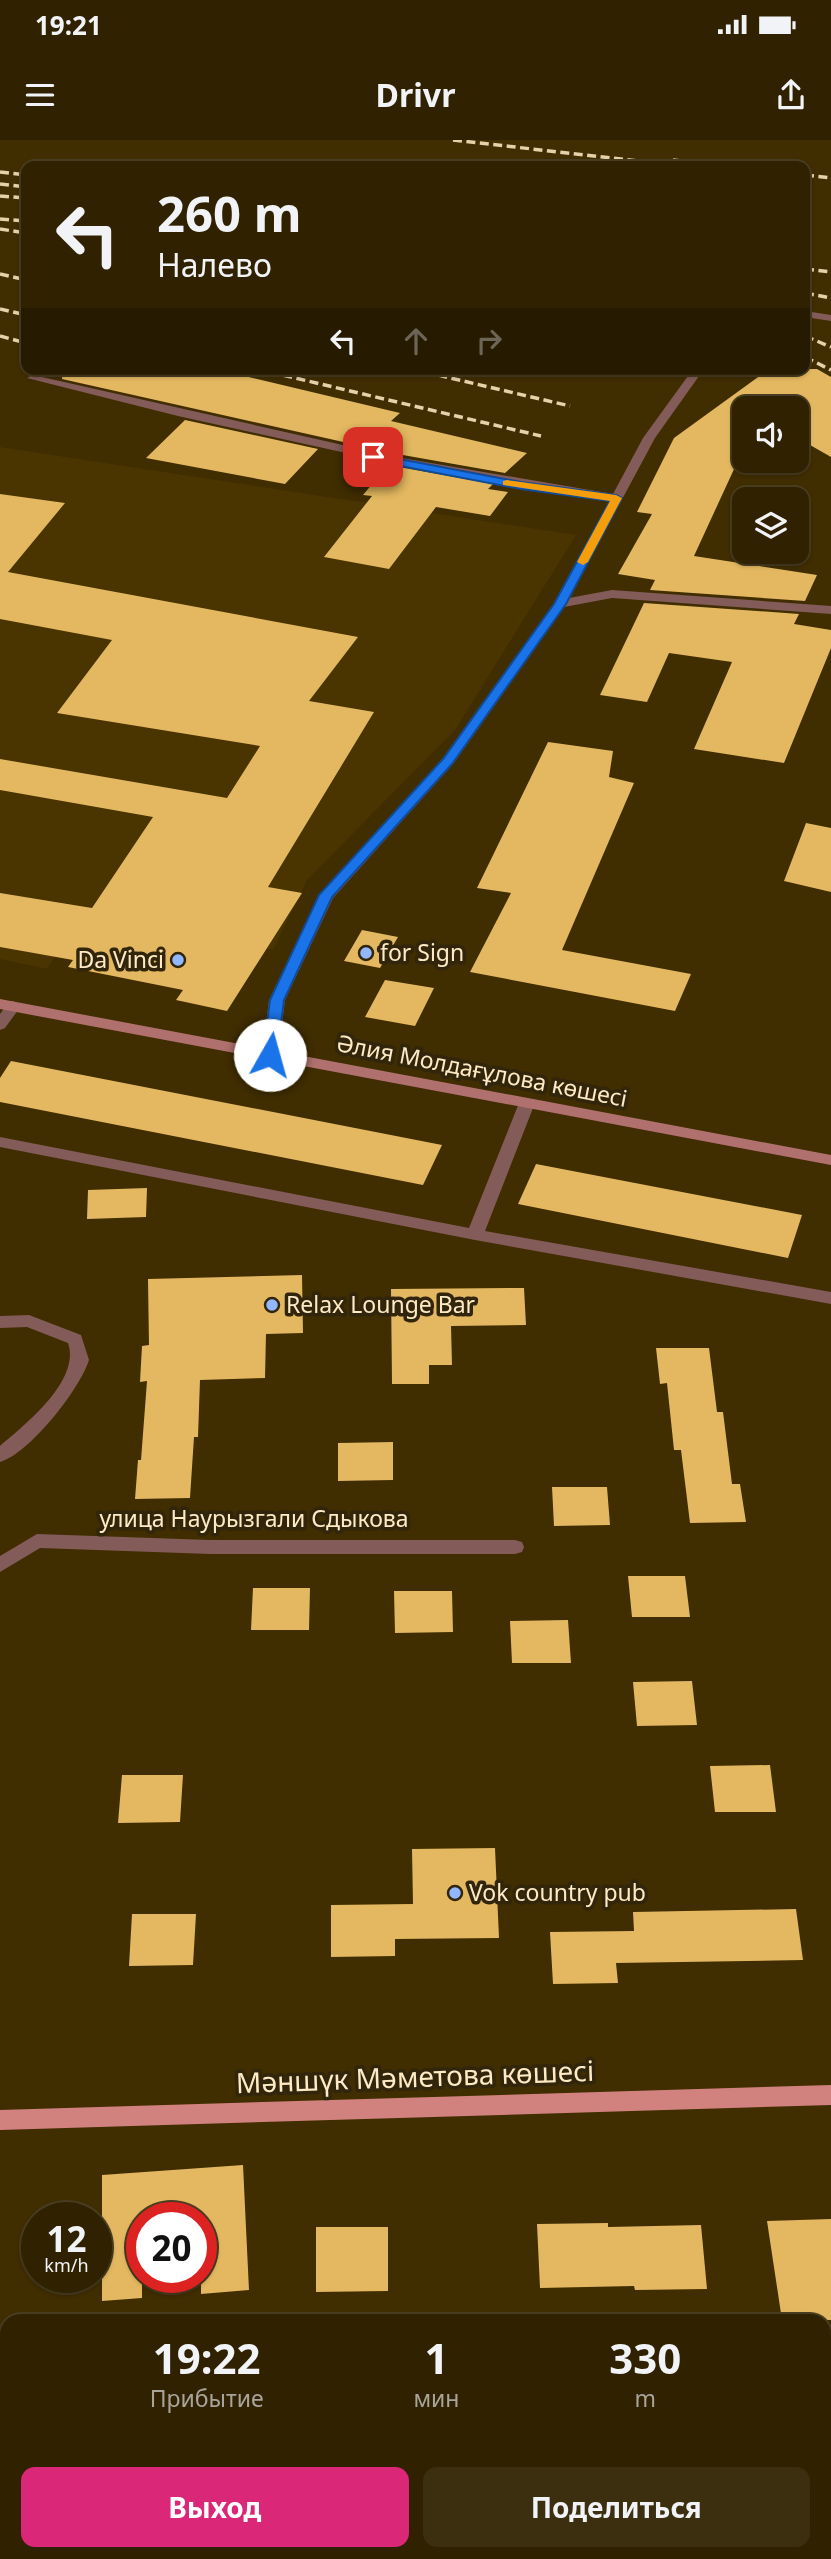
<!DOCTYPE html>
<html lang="ru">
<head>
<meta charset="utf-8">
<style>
	body { margin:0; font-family:"Noto Sans",sans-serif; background:#3c2f0f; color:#f1f3f6; height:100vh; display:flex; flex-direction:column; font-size:26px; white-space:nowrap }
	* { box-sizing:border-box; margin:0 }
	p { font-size:23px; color:#a8a499 }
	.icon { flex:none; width:38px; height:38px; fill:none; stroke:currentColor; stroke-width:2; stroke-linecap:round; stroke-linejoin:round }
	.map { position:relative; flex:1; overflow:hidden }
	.details { position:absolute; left:0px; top:2174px; width:831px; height:247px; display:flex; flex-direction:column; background:#302200; border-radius:21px 21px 0 0; box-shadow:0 2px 5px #0004,0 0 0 2px #4b3f22 }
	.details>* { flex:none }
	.top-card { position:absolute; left:21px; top:21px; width:789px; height:214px; border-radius:14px; box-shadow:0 2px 5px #0004,0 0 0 2px #4b3f22; background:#302200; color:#f1f3f6; overflow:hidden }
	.tools { position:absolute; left:732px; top:256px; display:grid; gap:14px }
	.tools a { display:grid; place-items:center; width:77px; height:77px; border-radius:14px; background:#302200; box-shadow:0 2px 5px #0004,0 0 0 2px #4b3f22; font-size:35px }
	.speed { position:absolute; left:21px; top:2062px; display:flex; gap:14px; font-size:35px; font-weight:700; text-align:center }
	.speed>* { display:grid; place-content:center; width:91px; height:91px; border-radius:50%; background:#302200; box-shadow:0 2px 5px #0004,0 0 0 2px #4b3f22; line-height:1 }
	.speed small { font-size:18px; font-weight:400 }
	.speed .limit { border:10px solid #d22; background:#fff; color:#111 }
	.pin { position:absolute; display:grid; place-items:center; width:60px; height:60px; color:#fff; margin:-30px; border-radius:14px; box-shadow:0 4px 10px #0006 }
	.me { position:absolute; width:77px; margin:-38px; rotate:7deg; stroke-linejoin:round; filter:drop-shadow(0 0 5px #0008) }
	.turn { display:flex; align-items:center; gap:24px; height:147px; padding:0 21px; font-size:32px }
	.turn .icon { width:91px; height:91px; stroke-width:2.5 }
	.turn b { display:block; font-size:49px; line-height:60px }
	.lanes { display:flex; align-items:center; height:66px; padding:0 21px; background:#0003; justify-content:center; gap:35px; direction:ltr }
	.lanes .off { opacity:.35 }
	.eta { display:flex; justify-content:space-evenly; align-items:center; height:119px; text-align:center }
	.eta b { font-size:42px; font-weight:700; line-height:49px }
	.button { display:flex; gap:14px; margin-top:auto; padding:14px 21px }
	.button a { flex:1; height:80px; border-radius:14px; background:#db2777; color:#fff; font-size:28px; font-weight:700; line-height:80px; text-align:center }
	.button a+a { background:#3c2f0f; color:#f1f3f6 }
	.status { display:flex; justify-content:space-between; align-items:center; height:49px; padding:0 35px; background:#302200; direction:ltr }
	.status svg { height:19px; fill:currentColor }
	header { display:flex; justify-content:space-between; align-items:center; height:91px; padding:0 21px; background:#302200; font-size:32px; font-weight:700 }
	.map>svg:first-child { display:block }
	.built { fill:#4a3400 }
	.building { fill:#e3b860 }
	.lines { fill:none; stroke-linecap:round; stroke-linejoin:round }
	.lane { fill:#835b58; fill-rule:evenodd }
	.street { fill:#835b58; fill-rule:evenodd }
	.secondary { fill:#b0716e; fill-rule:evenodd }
	.primary { fill:#d2827e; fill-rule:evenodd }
	.rail { stroke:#e5d1aa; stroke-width:3.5; stroke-dasharray:9 4.5; stroke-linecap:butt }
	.route { fill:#1a73e8; stroke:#114b97; stroke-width:2 }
	.slow { fill:#f59e0b }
	.poi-dot { fill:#93b7fd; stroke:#31250b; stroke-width:2.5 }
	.labels { text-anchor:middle; stroke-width:7; stroke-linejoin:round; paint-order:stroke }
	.poi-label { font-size:23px; fill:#feeac4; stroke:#31250b; text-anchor:start }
	.street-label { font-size:23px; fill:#feeac4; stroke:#31250b }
	.near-street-label { font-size:28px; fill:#feeac4; stroke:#31250b }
</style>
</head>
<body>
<div class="status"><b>19:21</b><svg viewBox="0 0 49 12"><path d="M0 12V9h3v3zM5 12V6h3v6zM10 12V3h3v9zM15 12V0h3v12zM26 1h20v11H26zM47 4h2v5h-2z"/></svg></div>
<header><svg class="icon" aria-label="menu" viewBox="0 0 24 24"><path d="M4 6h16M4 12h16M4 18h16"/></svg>Drivr<svg class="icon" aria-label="share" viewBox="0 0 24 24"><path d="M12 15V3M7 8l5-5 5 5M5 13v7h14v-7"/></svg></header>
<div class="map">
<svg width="831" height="2419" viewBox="0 0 831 2419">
	<rect width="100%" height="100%" fill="#402d00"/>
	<!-- built -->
	<path class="built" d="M0,307L576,395L455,590L307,740L273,810L83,775L47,829L0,819Z"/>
	<!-- building -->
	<path class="building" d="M63,229H215L400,273L391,281L527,313L505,333L397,314L62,239Z
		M769,229H817L831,237V317L796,297V268H744V320H759L748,329L735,327L694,416L817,435L805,461L650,450L655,440L618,434L652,374L637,372L674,298Z
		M185,280L318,309L285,344L146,318Z
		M388,325L493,344L488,349L508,352L490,376L436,367L389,429L324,417L372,356L363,355Z
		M0,354L65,363L8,432L358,497L309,561L374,572L268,747L302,753L227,871L176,860L183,850L68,827L73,820L0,807V753L92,768L153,677L0,650V619L227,658L260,606L57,573L112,500L0,479Z
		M644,463L799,474L794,484L831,490V508L784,623L694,609L732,522L669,513L647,562L600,555Z
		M548,602L613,611L609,637L634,643L562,810L691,834L675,871L470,832L511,753L477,748Z
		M806,683L831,688V752L784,741Z
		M362,790L398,797L380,828L344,821Z
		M385,840L434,848L415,886L365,877Z
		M11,921L442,1005L423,1045L0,962V938Z
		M536,1024L802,1075L788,1118L518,1064Z
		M147,1048L146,1077L87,1079L88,1050Z
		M302,1135L303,1193L266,1194L265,1238L200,1240L198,1297H194L190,1358L135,1359L138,1320H141L147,1241L140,1242L142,1206L149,1205L148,1139Z
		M524,1148L526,1185L451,1186L452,1225H429V1244H392L391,1149Z
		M656,1208H709L717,1272H723L732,1344H740L746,1382L690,1383L681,1310H674L667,1243L660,1244Z
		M393,1302V1340L338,1341V1303Z
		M552,1347H607L610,1385L554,1386Z
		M628,1436H685L690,1477H632Z
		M253,1448H310L309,1490H251Z
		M394,1451H452L453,1492L395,1493Z
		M568,1480L571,1523H512L510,1481Z
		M692,1541L697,1585L637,1586L633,1542Z
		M770,1625L776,1672H715L710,1626Z
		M122,1635H183L180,1682L118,1683Z
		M495,1708L499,1798L395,1799V1816L331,1817V1765L413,1764L412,1709Z
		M796,1769L803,1820L616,1823L618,1843L553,1844L550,1792L634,1791L633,1772Z
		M132,1774H196L193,1825L129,1826Z
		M243,2025L249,2150L201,2154V2077H142V2158L102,2161V2035Z
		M831,2079V2180H782L767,2081Z
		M608,2083V2087L701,2085L707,2149L635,2150L634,2146L540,2148L537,2084Z
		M316,2087H388V2151L316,2152Z"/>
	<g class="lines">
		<!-- lane -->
		<path class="lane" d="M805,171L831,175V181L805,177Z
			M693,229H704L655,298L569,458L612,450L831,466V474L612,458L564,467L453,624L333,758L285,860L278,915L276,918H264L262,915L269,860L319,756L443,618L554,464L609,361L396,324L178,276L27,238L33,235L396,317L613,354L643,298Z
			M13,861L21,866L5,888L0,890V874L8,863Z
			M527,958L535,963L485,1091L831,1152V1164L475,1100L0,1007V997L469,1088L519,963Z
			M37,1394L210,1400H515L522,1402L524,1407L522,1412L515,1414H210L40,1408L0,1432V1416Z"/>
		<!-- street -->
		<path class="street" d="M29,1175L81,1195L89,1220C80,1249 29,1314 0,1322V1306C26,1284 81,1240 68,1203L27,1187L0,1188V1176Z"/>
		<!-- secondary -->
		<path class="secondary" d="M0,859L831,1015V1025L0,869Z"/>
		<!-- primary -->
		<path class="primary" d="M831,1945V1965L0,1990V1970Z"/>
		<!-- rail -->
		<path class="rail" d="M453,0L682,26
			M673,20L730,26
			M0,32L26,35
			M805,35L831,38
			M0,44L26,47
			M0,56L26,58
			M0,79L26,81
			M0,89L26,93
			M805,129L831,132
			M0,134L26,140
			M805,153L831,158
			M0,169L26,175
			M0,196L26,203
			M805,196L831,207
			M805,217L831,230
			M257,229L541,296
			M412,229L570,266"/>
	</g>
	<!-- route -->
	<path class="route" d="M373,314L521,342L616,355L622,358L566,464L452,624L332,757L284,860L277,915L270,919L263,915L270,860L319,755L443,619L554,464L610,361L521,349L369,320V315Z"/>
	<!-- slow -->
	<path class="slow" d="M507,340L616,355L622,358L588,422L583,425L577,422L610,361L503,345V341Z"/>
	<!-- markers -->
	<g class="poi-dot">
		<circle cx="366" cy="813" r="7"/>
		<circle cx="178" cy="820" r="7"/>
		<circle cx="272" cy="1165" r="7"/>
		<circle cx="455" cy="1753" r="7"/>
	</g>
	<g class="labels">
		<!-- poi labels -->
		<g class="poi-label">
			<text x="380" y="821">for Sign</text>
			<text x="164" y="828" text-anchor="end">Da Vinci</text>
			<text x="286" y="1173">Relax Lounge Bar</text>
			<text x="469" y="1761">Vok country pub</text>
		</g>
		<!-- street labels -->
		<g class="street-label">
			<text transform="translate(482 931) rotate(11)" y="8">Әлия Молдағұлова көшесі</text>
			<text x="254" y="1387">улица Наурызгали Сдыкова</text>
		</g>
		<!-- near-street labels -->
		<g class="near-street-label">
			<text transform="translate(415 1937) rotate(-2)" y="10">Мәншүк Мәметова көшесі</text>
		</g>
	</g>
</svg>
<div class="tools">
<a><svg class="icon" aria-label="sound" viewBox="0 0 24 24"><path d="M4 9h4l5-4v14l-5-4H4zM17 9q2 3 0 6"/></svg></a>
<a><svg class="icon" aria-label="layers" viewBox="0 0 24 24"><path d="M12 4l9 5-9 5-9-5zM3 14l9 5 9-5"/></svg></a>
</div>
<div class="speed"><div>12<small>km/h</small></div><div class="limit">20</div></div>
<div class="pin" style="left:373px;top:317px;background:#d93025"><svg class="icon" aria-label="arrive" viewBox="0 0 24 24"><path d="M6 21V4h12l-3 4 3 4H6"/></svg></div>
<svg class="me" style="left:270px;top:915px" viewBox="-20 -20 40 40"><circle r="19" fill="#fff"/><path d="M0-13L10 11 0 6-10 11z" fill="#1a73e8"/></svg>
<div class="top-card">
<div class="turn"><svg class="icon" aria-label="left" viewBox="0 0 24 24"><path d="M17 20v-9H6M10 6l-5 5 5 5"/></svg><div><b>260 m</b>Налево</div></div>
<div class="lanes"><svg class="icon" aria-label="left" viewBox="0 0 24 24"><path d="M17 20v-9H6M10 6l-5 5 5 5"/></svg><svg class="icon off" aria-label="ahead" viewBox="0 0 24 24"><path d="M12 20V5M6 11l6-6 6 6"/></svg><svg class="icon off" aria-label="right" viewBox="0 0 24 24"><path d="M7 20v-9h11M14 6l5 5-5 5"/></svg></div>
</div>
<section class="details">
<div class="eta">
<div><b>19:22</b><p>Прибытие</p></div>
<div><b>1</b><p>мин</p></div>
<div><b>330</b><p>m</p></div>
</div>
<div class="button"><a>Выход</a><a>Поделиться</a></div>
</section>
</div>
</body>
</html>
